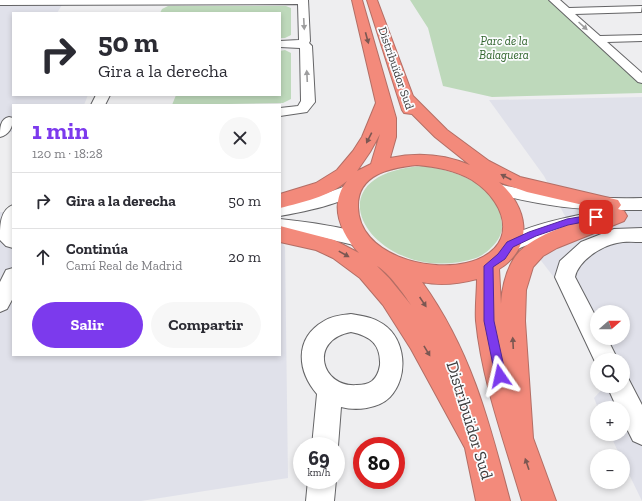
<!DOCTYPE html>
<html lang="es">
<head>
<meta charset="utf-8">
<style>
	body { margin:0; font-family:"Zilla Slab",serif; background:#f7f7f7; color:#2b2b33; height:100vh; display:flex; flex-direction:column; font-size:15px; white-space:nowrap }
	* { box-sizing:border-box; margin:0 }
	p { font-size:13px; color:#7c7c81 }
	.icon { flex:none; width:22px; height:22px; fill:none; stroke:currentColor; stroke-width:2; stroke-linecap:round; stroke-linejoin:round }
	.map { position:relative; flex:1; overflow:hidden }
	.side { position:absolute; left:12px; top:104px; width:269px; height:252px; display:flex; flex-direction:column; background:#fff; border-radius:0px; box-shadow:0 2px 6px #0003 }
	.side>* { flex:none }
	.top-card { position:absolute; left:12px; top:12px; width:269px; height:84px; border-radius:0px; box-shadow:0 2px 6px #0003; background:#fff; color:#2b2b33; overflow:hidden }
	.needle { width:26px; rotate:70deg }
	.fabs { position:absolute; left:590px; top:305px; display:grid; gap:8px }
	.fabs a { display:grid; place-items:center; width:40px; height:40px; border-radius:50%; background:#fff; box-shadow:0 2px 6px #0003; font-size:20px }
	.speed { position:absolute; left:293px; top:437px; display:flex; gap:8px; font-size:20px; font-weight:700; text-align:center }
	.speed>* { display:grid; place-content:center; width:52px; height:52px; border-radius:50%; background:#fff; box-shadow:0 2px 6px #0003; line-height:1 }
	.speed small { font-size:10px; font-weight:400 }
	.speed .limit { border:6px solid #d22; background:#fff; color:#111 }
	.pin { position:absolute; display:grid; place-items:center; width:34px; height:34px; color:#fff; margin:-17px; border-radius:8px; box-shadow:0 2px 6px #0006 }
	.me { position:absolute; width:44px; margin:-22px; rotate:349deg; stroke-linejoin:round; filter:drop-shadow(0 0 3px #0008) }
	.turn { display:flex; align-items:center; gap:14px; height:84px; padding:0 20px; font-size:18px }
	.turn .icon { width:52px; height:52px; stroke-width:2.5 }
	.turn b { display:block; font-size:28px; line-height:34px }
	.round { display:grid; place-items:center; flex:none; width:42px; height:42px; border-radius:21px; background:#f7f7f7 }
	.headline { display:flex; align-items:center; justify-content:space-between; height:68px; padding:0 20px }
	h1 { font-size:24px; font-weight:800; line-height:30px; color:#7c3aed }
	.action { display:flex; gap:8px; margin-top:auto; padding:8px 20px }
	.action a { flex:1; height:46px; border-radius:24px; background:#7c3aed; color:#fff; font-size:16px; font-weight:800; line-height:46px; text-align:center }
	.action a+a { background:#f7f7f7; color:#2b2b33 }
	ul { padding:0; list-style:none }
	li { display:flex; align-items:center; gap:12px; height:56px; padding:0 20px; border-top:1px solid #e1e1e2 }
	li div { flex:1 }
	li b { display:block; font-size:15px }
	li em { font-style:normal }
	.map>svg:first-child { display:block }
	.built { fill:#e0e1ea; fill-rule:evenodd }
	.green { fill:#bed9bb }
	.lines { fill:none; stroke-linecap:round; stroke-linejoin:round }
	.minor-casing { stroke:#646466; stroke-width:2 }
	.highway-casing { stroke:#b36e65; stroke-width:2 }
	.minor { fill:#fff; fill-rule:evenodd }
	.highway { fill:#f38a7b; fill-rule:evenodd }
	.oneway { fill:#9d9d9e }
	.oneway2 { fill:#7b5752 }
	.route { fill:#7c3aed; stroke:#51269a }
	.labels { text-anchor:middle; stroke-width:3.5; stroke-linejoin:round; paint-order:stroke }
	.far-park-label { font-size:12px; font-style:italic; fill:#31652d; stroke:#fbfcfe }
	.far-street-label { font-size:12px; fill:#3b3b3c; stroke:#fbfcfe }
	.near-street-label { font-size:17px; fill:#3b3b3c; stroke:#fbfcfe }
</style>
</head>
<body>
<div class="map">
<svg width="642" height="501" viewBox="0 0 642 501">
	<rect width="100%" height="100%" fill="#eeeef0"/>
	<!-- built -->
	<path class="built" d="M0,0H65L57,13H13V95H88L84,105H13V132H0Z
		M642,97V501L623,462V456H620L610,434H623V408H598L594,398L605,386H623V360H598L556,280L539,258L577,239L544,176L489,100ZM597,312H623V338H597Z
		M0,212H13V355H280V239L285,247L288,478L141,501H0Z"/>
	<!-- green -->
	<path class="green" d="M410,0H550L642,83V93L492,97L443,86L428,28Z
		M168,6H286L291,8V35L285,38H280V13H160L162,9Z
		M285,50L291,53V99L283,103L172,105L176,95H280V51Z
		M422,166C455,170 503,185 502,227C502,240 487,254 476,258C379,290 300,175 422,166Z"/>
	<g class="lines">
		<!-- minor casing -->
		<g class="minor-casing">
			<path id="minor" d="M0,0H308L310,41L309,43L312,46L315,102L307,112L280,116V108L298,106L301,101L300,48L280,47V41L299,40L298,4L0,5Z
				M549,0H560L569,8L642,6L641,12L575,14L600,36L642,35V41L607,42L642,73V83L638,82Z
				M96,95H110L105,105H91Z
				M9,117L13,118C13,127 9,135 0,137C0,128 0,119 9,117Z
				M495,183C544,196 592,199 642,198V210H615L620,212L623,216L620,220L564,230L510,252L503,250L501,245C511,226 590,212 612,210C570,210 530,203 489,192L487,188L489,184Z
				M351,184L357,185L359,189C351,203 297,213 280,216V204L319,196Z
				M13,205V248L6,246L0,240C0,225 0,210 13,205Z
				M280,219C309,222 337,226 365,234L367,239L365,244L358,246L320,237L280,231Z
				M642,228V242C634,242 625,241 617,243C601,246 578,261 575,277L597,319V338H607L618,360H597V366L555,277L560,261L581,242L614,229Z
				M13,268V298L7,309L0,312V282L6,270Z
				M351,314C362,316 373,317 383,324C406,339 409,377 390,397C378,409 356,411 341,407L338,446L336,451V446H312L317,394C297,371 294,338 324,321C332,316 342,315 351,314ZM351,332C370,336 381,344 380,365C379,371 377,377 372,381C368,384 362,385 357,385C321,388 308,340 351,332Z
				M623,376L628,378L642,405V445L633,441L623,421V408H617L607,386H623Z
				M308,480H336L334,501H306Z"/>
		</g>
		<!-- highway casing -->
		<g class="highway-casing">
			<path id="highway" d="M352,0H362L396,118V137L390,158C417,152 444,154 470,165L435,137L412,114L404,113L402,110L367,0H377L413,96L447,130L489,161L520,177L618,200L621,205L618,209L624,211L627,216L624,221L557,248L543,256L533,267L526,290L525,321L533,438L556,501H522C505,443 482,382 476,321C475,307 477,293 477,279C458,284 441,286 422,282C471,350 489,421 510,501H476L465,448L411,349L383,305L360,278L333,258L316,250L280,242V226L334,240L359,253C341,234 328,205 347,181C328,197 303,202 280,208V194L316,183L337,170L353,151L362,137L376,103ZM380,134L371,164L357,171L370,152ZM417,165C437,167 455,170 472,180C511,205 518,251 466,263C428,272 359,255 358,207C357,174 390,168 417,165ZM499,182L527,192L609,211C582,221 532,233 515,257C506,270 502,289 501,304L499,269C536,246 527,206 499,182ZM377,266C388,272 404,294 411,305L389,278Z"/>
		</g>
		<!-- minor -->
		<use href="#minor" class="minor"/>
		<!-- highway -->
		<use href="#highway" class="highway"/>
	</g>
	<!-- one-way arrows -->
	<defs><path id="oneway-solid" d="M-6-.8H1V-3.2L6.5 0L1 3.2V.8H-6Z"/></defs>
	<g class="oneway">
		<use href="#oneway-solid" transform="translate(304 24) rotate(87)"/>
		<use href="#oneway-solid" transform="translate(583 26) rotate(42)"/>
		<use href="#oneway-solid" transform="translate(307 76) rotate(-93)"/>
	</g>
	<g class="oneway2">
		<use href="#oneway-solid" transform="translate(367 38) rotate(75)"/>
		<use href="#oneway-solid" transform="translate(369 138) rotate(117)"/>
		<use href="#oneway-solid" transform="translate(506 177) rotate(-153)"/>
		<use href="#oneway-solid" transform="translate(344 254) rotate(29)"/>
		<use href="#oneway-solid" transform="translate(423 302) rotate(56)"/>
		<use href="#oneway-solid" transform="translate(513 343) rotate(-93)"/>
		<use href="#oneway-solid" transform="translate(427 351) rotate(59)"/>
		<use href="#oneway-solid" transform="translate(527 464) rotate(-109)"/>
	</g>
	<!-- route -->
	<path class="route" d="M596,214L599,215L600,217L599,219L568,225L536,236L513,247L505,259L493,267L494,321L506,376L504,380L500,381L496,380L484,321V266L498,254L507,242L529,232L567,219Z"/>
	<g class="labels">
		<!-- far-park labels -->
		<g class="far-park-label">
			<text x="504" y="45">Parc de la<tspan x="504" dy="14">Balaguera</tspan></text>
		</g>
		<!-- far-street labels -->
		<g class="far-street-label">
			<text transform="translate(396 68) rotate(71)" y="4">Distribuïdor Sud</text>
		</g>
		<!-- near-street labels -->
		<g class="near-street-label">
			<text transform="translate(470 420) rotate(73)" y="6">Distribuïdor Sud</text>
		</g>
	</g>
</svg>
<div class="fabs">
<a><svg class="needle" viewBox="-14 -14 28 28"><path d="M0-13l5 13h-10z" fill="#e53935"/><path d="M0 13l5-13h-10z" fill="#7c7c81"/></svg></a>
<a><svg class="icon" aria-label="search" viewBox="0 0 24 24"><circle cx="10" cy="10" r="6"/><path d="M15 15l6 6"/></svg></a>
<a>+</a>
<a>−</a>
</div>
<div class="speed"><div>69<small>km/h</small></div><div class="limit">80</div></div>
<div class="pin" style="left:596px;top:217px;background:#d93025"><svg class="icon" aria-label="arrive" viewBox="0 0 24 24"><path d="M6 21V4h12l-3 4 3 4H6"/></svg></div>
<svg class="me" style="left:500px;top:376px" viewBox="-20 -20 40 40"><path d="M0-17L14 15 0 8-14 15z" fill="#7c3aed" stroke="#fff" stroke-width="4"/></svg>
<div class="top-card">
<div class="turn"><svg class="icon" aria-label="right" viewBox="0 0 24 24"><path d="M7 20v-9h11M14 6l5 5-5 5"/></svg><div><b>50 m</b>Gira a la derecha</div></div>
</div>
<section class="side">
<div class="headline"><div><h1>1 min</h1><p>120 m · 18:28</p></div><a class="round"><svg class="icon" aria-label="close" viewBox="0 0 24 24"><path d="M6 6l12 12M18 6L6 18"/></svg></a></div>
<ul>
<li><svg class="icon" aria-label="right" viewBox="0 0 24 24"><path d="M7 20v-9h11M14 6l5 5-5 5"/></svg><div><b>Gira a la derecha</b></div><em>50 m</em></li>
<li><svg class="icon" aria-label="ahead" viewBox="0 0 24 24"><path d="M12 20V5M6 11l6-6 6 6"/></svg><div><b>Continúa</b><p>Camí Real de Madrid</p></div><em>20 m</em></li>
</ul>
<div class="action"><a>Salir</a><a>Compartir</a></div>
</section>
</div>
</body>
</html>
